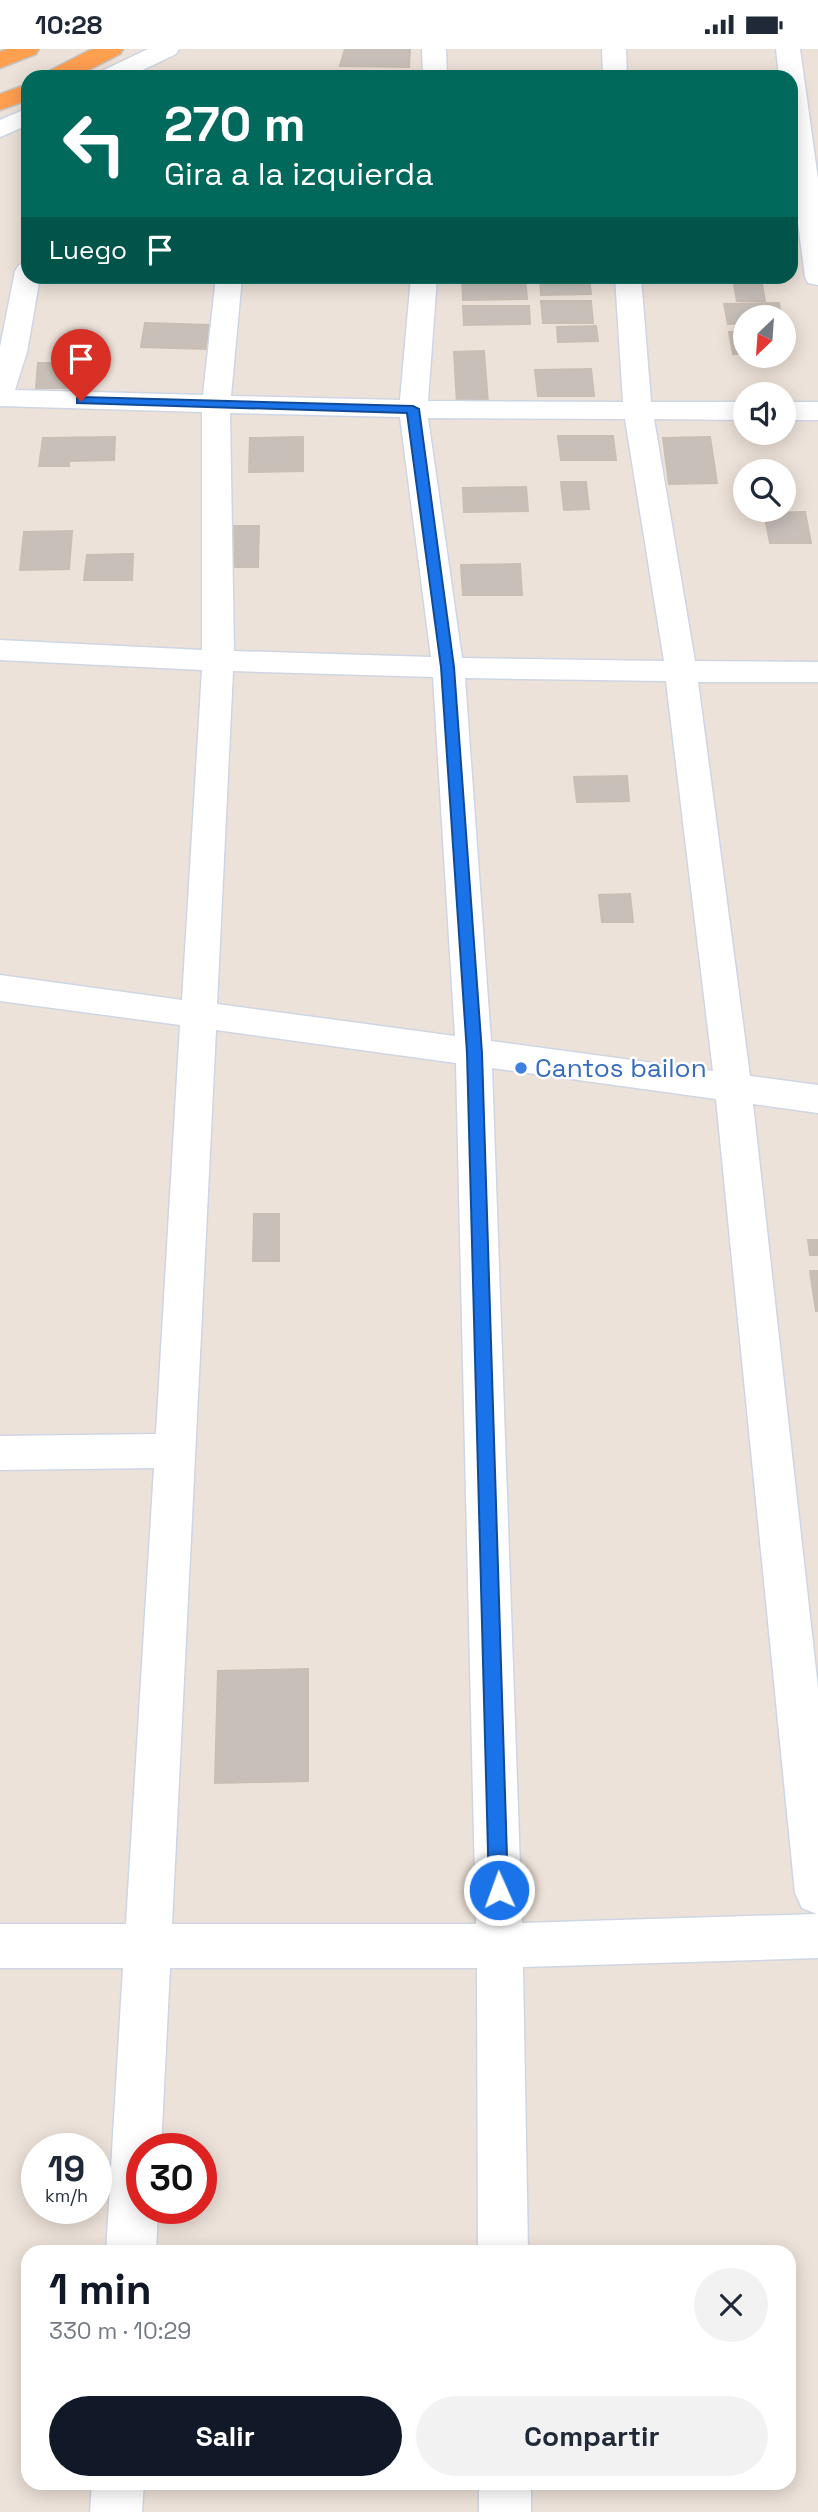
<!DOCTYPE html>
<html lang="es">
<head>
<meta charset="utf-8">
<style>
	body { margin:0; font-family:"Space Grotesk",sans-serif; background:#f2f2f3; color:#1f2937; height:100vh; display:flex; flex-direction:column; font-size:26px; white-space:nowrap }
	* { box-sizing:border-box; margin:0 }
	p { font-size:23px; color:#747a83 }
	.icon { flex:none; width:38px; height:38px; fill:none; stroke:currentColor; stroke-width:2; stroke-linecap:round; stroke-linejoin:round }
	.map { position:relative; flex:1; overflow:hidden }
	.sheet { position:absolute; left:21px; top:2196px; width:775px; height:245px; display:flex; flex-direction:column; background:#fff; border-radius:21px; box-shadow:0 4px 18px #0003 }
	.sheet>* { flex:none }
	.banner { position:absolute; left:21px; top:21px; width:777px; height:214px; border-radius:21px; box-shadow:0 4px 18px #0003; background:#00695c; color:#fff; overflow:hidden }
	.needle { width:46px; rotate:205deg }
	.buttons { position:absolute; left:733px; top:256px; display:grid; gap:14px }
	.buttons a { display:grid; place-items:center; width:63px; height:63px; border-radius:50%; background:#fff; box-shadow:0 4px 18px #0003; font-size:35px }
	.speed { position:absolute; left:21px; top:2084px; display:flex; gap:14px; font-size:35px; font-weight:700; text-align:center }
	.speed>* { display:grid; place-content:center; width:91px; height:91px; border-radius:50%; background:#fff; box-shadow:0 4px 18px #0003; line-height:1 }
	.speed small { font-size:18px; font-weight:400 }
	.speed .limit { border:10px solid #d22; background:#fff; color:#111 }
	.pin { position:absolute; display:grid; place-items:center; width:60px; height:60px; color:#fff; margin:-72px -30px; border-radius:50% 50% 50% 0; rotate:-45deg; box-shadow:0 0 7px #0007 }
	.pin .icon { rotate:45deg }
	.me { position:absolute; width:77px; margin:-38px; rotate:358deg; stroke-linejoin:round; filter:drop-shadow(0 0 5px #0008) }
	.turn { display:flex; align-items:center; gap:24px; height:147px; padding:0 28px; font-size:32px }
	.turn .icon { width:91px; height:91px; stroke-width:2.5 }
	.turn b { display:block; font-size:49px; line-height:60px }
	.then { display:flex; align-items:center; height:66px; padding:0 28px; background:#0003; gap:14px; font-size:26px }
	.round { display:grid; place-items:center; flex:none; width:74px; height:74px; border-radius:37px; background:#f2f2f3 }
	.headline { display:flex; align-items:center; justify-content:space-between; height:119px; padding:0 28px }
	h1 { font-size:42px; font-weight:700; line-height:52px; color:#111827 }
	.cta { display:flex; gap:14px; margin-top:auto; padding:14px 28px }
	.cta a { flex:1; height:80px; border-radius:42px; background:#111827; color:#fff; font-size:28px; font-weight:700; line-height:80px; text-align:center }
	.cta a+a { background:#f2f2f3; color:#1f2937 }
	.status { display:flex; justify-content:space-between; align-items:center; height:49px; padding:0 35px; background:#fff; direction:ltr }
	.status svg { height:19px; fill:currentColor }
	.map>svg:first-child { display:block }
	.building { fill:#c8bfb9; stroke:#c9beb3; stroke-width:2 }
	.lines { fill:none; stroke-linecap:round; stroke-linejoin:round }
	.minor-casing { stroke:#ced6e4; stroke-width:3 }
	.trunk-casing { stroke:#c3c3c3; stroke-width:3 }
	.minor { fill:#fff; fill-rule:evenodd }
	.trunk { fill:#ff9f50; fill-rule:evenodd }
	.route { fill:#1a73e8; stroke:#114b97; stroke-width:2 }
	.shop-dot { fill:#3f7fe0; stroke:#fff; stroke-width:2.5 }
	.labels { text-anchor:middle; stroke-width:5; stroke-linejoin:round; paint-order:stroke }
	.shop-label { font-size:26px; fill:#366cbe; stroke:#fff; text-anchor:start }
</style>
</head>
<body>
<div class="status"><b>10:28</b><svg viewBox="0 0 49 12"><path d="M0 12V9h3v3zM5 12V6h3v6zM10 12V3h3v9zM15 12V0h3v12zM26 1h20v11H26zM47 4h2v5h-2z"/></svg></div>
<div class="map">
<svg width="818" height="2463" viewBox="0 0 818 2463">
	<rect width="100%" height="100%" fill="#ede2d9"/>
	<!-- building -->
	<path class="building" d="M345,0H410L409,18L340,17Z
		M462,228H525L527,250L463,251Z
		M540,228H589L591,245L541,246Z
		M734,235H762L765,252H737Z
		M541,252H591L593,274H543Z
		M779,254L781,268H746V274L728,275L724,255Z
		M463,257H529L530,275L464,276Z
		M145,274L210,276L207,300L141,298Z
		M596,277L598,292L558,293L557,278Z
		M729,283H746V305H733Z
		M484,302L488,355H457L454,303Z
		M38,314H71L68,339H36Z
		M591,320L594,347H538L535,321Z
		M558,387H613L616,411H561Z
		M115,388L114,411L69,412V417H39L43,389Z
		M303,388V422L249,423L250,389Z
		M710,388L717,434L669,435L663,389Z
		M561,433H586L589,460L564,461Z
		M526,438L528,462L464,463L463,439Z
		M805,463L811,494H770L764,464Z
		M223,477H259L258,518H222Z
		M72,482L69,520L20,521L24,483Z
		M133,505L132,531H84L87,506Z
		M520,515L522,546H463L461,516Z
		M627,727L629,752L577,753L574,728Z
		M630,845L633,873H602L599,846Z
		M254,1165H279V1212H253Z
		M808,1191H818V1206H810Z
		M810,1222H818V1262H816Z
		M308,1620V1732L215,1734L218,1622Z"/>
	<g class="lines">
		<!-- minor casing -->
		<g class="minor-casing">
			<path id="minor" d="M148,0H179L176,5L128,28H97L100,23Z
				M422,0H446L447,28H423Z
				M602,0H626L627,28H603Z
				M776,0H800L818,130V236L808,234L805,228L791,120V28H779Z
				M28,59V76L0,88V71Z
				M28,214V228H40L27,303L15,341L203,346L216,228H242L231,347L400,351L411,228H437L428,352L623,353L615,228H641L651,353H746V371L654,370L695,612L818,613V633H698L750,1027L818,1036V1064L753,1055L818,1639V1909L523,1918L528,2203H478L477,1919H170L161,2100H142V2160H158L156,2203H106L123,1919H0V1875H126L154,1419L0,1421V1387L156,1385L180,976L0,952V926L182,951L202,621L0,611V591L202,601V363L0,357V298L15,222L19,216ZM230,364L400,368L431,608L234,602ZM428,369L625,370L664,612L462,609ZM233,622L433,628L455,987L217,955ZM465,629L666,632L713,1022L491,992ZM216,981L456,1014L476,1875H172ZM492,1019L716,1050L795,1844L802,1859L817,1865L522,1874Z
				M784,353H818V371H784Z
				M92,2434H144L142,2463H90Z
				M479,2434H531V2463H479Z"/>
		</g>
		<!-- trunk casing -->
		<g class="trunk-casing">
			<path id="trunk" d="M7,0H39L36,5L0,19V3Z
				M92,0H123L120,5L75,28H44L47,23Z
				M28,35V51L0,61V45Z"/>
		</g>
		<!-- minor -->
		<use href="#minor" class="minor"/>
		<!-- trunk -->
		<use href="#trunk" class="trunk"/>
	</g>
	<!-- route -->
	<path class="route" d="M81,348L413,357L419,360L454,618L482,1004L508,1841L505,1847L499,1850L492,1847L489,1841L467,1004L441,618L407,364L77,354V349Z"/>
	<!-- markers -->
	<circle class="shop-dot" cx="521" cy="1019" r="7"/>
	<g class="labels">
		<!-- shop labels -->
		<g class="shop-label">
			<text x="535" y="1028">Cantos bailon</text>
		</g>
	</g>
</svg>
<div class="buttons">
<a><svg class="needle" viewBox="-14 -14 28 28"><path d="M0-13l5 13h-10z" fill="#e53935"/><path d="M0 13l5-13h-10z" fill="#747a83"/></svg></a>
<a><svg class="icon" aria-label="sound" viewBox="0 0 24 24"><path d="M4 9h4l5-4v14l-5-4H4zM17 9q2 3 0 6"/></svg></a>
<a><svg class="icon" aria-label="search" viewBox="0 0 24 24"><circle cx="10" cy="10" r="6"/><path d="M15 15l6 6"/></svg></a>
</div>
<div class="speed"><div>19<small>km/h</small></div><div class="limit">30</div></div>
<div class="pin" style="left:81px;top:352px;background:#d93025"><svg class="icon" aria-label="arrive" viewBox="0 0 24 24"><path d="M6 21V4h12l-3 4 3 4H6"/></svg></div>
<svg class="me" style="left:499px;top:1841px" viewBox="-20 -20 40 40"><circle r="17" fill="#1a73e8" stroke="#fff" stroke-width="3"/><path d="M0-11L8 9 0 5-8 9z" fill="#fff"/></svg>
<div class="banner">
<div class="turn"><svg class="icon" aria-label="left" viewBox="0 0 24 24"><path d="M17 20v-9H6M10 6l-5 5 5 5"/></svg><div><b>270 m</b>Gira a la izquierda</div></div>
<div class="then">Luego<svg class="icon" aria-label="arrive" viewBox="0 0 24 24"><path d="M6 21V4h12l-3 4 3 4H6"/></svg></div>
</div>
<section class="sheet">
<div class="headline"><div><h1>1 min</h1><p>330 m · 10:29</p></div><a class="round"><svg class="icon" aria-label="close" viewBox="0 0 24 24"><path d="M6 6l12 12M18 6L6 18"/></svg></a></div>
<div class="cta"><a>Salir</a><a>Compartir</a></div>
</section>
</div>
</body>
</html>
